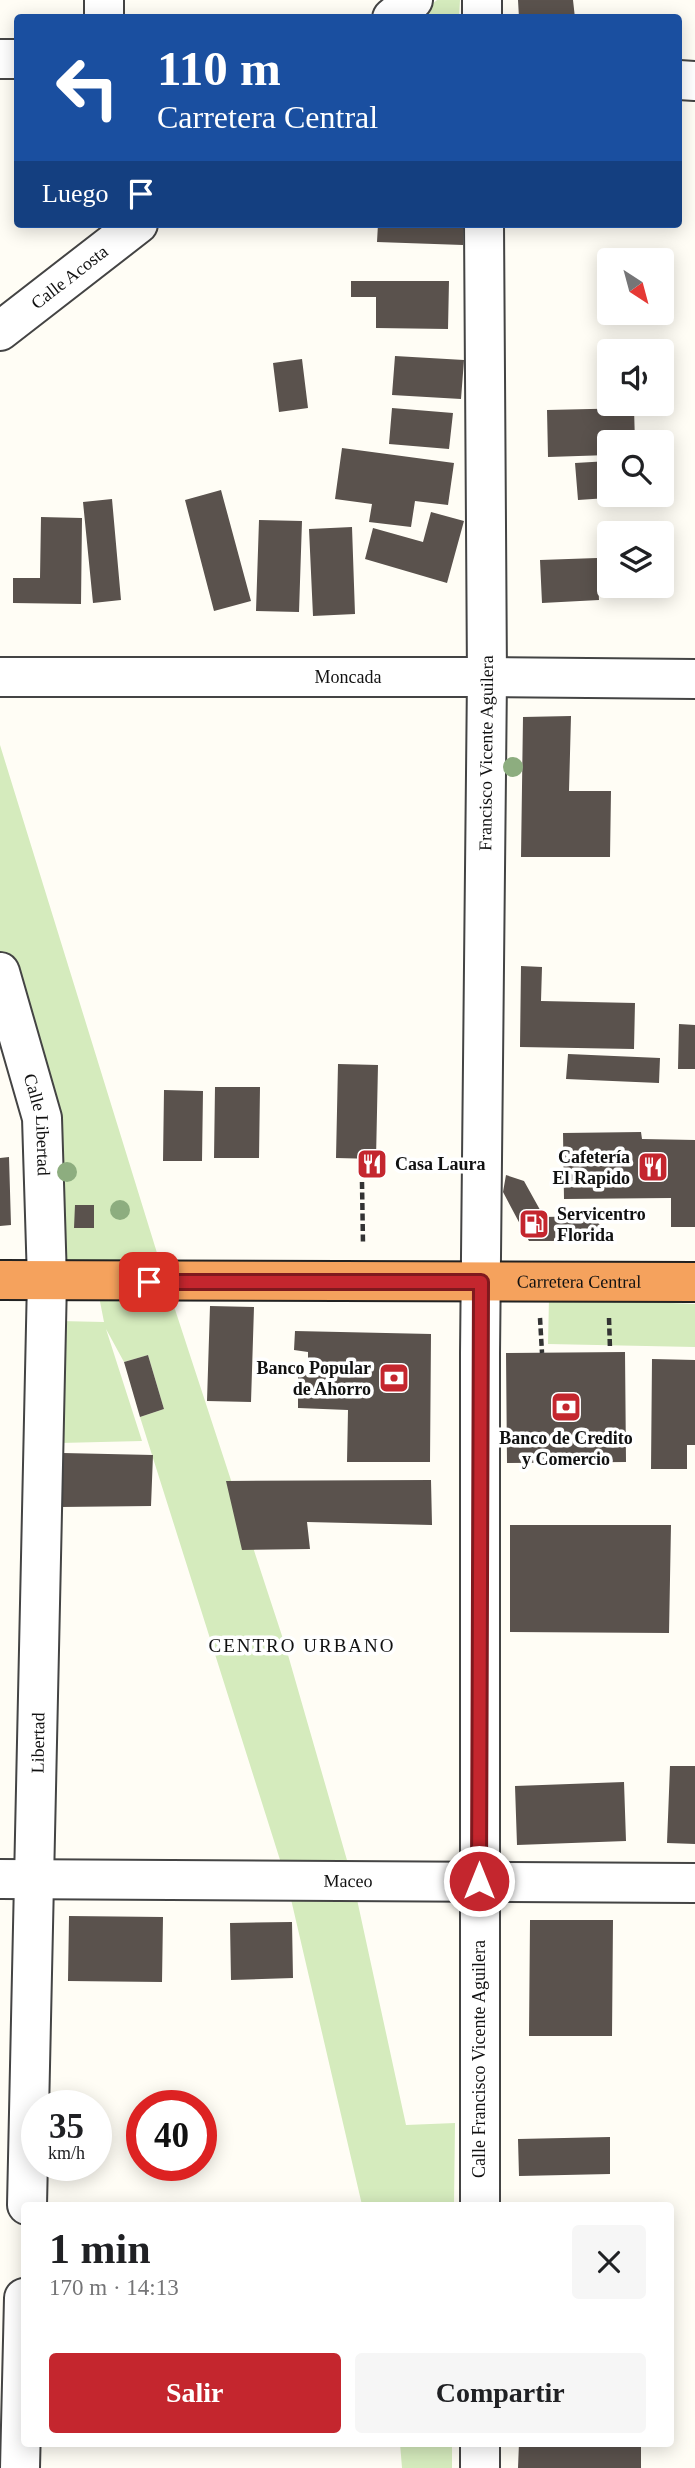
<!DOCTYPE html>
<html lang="es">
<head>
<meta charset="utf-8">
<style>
	body { margin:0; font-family:Georgia,serif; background:#f6f6f6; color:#202124; height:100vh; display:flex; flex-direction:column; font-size:26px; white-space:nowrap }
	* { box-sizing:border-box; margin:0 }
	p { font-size:23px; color:#757577 }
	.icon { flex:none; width:38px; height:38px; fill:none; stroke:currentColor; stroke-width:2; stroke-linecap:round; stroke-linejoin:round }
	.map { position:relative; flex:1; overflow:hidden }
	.panel { position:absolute; left:21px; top:2202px; width:653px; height:245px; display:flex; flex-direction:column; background:#fff; border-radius:7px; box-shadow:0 4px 18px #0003 }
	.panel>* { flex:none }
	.hud { position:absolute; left:14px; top:14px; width:668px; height:214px; border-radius:7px; box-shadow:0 4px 18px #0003; background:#1a4fa0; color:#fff; overflow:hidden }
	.needle { width:46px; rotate:144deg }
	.fabs { position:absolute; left:597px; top:248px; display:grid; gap:14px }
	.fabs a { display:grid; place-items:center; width:77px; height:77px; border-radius:7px; background:#fff; box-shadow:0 4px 18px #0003; font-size:35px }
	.speed { position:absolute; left:21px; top:2090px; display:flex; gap:14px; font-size:35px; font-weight:700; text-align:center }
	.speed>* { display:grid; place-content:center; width:91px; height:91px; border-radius:50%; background:#fff; box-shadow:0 4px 18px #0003; line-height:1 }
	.speed small { font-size:18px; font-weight:400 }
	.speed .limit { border:10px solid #d22; background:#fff; color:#111 }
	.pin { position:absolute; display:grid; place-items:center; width:60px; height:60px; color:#fff; margin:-30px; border-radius:14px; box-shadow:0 4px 10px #0006 }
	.me { position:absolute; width:77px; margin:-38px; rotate:0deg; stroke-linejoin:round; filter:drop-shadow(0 0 5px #0008) }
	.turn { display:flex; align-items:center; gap:24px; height:147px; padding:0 28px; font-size:32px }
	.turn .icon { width:91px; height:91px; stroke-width:2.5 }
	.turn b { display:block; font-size:49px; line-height:60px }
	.then { display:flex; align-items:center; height:66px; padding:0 28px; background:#0003; gap:14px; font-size:26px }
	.round { display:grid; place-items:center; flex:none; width:74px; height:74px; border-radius:7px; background:#f6f6f6 }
	.head { display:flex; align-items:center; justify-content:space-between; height:119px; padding:0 28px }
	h1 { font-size:42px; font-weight:800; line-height:52px }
	.cta { display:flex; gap:14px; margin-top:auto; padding:14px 28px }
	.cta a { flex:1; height:80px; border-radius:7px; background:#c4262e; color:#fff; font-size:28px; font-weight:800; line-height:80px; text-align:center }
	.cta a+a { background:#f6f6f6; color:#202124 }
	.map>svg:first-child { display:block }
	.green { fill:#d5ebbd }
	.building { fill:#5a524d }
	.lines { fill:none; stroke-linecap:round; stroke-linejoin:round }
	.minor-casing { stroke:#444; stroke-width:42 }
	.highway-casing { stroke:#222; stroke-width:42 }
	.path { stroke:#333; stroke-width:4.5; stroke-dasharray:7 3.5; stroke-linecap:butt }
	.minor { stroke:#fff; stroke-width:38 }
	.highway { stroke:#f5a25d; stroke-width:38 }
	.tree { fill:#8dad7f }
	.route-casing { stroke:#7f191e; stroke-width:18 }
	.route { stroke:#c4262e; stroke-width:12 }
	.labels { text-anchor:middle; stroke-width:7; stroke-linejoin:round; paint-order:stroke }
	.street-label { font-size:18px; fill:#111; stroke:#fff }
	.poi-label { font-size:18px; font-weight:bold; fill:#111; stroke:#fff; text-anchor:end }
	.neighbourhood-label { font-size:19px; letter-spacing:2px; fill:#111; stroke:#fff }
</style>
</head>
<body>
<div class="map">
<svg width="695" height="2468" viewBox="0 0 695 2468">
	<rect width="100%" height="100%" fill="#fffdf5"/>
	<!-- green -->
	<path class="green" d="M437,0H460L459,17L415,18Z
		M0,745L166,1282L286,1648L353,1881L406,2125L455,2123L454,2205H362L287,1882L140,1417L164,1409L148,1355L124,1362L106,1329L142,1441L60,1443L59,1321L104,1322L96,1281L47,1280L42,1118L0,972Z
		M549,1298L695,1304V1347L548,1344Z
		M400,2443H452V2468H402Z"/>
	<!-- building -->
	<path class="building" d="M518,0H573L575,18H519Z
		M378,224H463V245L377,242Z
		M351,281H449L448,329L376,328V297H351Z
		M395,356L464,360L461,399L392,395Z
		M302,359L308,408L279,412L273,363Z
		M392,408L453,413L449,449L389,444Z
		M634,408L635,443H609V455L548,457L547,410Z
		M342,448L454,463L448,505L415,501L411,527L369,522L372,504L335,499Z
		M609,461V495H622V497L578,500L575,463Z
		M221,490L251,601L214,611L185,500Z
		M112,499L121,600L93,603L83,502Z
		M431,512L464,521L447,583L365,559L373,528L423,542Z
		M41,517L82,518L81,604L13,603V578H40Z
		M259,520L302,521L299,612L256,611Z
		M352,527L355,614L313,616L309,529Z
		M597,558L599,600L542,603L540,560Z
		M571,716L569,791H611L610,857H521L523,717Z
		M521,966L542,967L541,1001L635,1003L634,1049L520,1047Z
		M679,1024L695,1025V1069H678Z
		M568,1054L660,1058L659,1083L566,1079Z
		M338,1064L378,1065L376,1159L336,1158Z
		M215,1087H260L259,1158H214Z
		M164,1090L203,1091L202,1161H163Z
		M641,1132L642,1139L695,1140V1227H671V1198L564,1199L563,1133Z
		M9,1157L11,1225L0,1226V1158Z
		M506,1175L524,1181L544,1217L591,1216L605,1230L594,1241H529L503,1192Z
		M75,1205H94V1228H74Z
		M210,1306L254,1307L251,1402L207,1401Z
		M295,1331L431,1334L430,1462H347L348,1410L298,1408V1370L308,1371V1352L294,1350Z
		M625,1352L626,1462L507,1463L506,1353Z
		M148,1355L164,1409L140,1417L124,1362Z
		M652,1359L695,1360V1445H687V1469H651Z
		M63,1453L153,1455L151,1506L60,1507Z
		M431,1480L432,1525L307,1522L310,1549L242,1550L226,1481Z
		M510,1525H671L669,1633L510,1632Z
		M670,1766H695V1844L667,1843Z
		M624,1782L626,1841L517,1845L515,1786Z
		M69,1916L163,1917L162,1982L68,1981Z
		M530,1920H613L612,2036H529Z
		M292,1922L293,1978L231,1980L230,1923Z
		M610,2137V2174L519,2176L518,2139Z
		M519,2443L641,2444V2468H518Z"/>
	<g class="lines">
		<!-- minor casing -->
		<g class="minor-casing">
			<g id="minor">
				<path d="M104,0V18"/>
				<path d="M482,0V18"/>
				<path d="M392,18L413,0"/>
				<path d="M0,59H18"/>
				<path d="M679,80L695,81"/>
				<path id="s1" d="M0,331L138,224"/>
				<path id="s2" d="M0,677H487L695,679"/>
				<path id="s3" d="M0,972L42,1118L47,1280L27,2205"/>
				<path id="s4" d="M0,1879L695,1883"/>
				<path id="s5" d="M480,2205V1353L487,677L484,224"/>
				<path d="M480,2443V2468"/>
				<path d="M20,2468L24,2298"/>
			</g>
		</g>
		<!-- highway casing -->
		<g class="highway-casing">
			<g id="highway">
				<path id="s6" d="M0,1280L695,1282"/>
			</g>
		</g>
		<!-- path -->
		<path class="path" d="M362,1182L363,1244
			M540,1318L542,1353
			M609,1318L610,1349"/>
		<!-- minor -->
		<use href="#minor" class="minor"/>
		<!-- highway -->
		<use href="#highway" class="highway"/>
	</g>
	<!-- trees -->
	<g class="tree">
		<circle cx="513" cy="767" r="10"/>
		<circle cx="67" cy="1172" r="10"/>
		<circle cx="120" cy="1210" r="10"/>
	</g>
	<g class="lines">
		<!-- route casing -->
		<g class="route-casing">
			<path id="route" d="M149,1282H481L479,1881"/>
		</g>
		<!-- route -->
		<use href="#route" class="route"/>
	</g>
	<!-- icons -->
	<defs>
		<g id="restaurant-square" transform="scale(1.575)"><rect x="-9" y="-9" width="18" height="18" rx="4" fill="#c4262e" stroke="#fff"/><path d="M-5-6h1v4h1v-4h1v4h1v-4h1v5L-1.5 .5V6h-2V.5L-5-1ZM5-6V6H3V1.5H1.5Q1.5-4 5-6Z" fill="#fff"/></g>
		<g id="fuel-square" transform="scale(1.575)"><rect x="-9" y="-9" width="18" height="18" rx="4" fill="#c4262e" stroke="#fff"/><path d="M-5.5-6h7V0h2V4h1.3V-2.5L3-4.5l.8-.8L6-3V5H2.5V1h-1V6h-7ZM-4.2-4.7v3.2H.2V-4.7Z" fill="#fff"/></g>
		<g id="bank-square" transform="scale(1.575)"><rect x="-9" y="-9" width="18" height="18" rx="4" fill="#c4262e" stroke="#fff"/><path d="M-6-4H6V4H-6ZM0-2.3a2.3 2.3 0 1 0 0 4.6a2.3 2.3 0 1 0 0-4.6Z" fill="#fff"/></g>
	</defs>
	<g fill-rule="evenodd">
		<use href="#restaurant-square" x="372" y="1164"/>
		<use href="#restaurant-square" x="653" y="1167"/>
		<use href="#fuel-square" x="534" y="1224"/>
		<use href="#bank-square" x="394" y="1378"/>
		<use href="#bank-square" x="566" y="1407"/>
	</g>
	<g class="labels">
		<!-- street labels -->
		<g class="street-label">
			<text dy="6" stroke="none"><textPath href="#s1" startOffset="88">Calle Acosta</textPath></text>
			<text dy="6" stroke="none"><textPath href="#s2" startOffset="348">Moncada</textPath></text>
			<text dy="6" stroke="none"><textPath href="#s5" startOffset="1452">Francisco Vicente Aguilera</textPath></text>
			<text dy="6" stroke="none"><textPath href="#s3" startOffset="158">Calle Libertad</textPath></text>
			<text dy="6" stroke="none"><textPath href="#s6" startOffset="579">Carretera Central</textPath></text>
			<text transform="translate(38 1743) rotate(-89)" y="6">Libertad</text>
			<text dy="6" stroke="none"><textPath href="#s4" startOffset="348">Maceo</textPath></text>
			<text transform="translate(479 2059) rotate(-90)" y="6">Calle Francisco Vicente Aguilera</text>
		</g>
		<!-- poi labels -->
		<g class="poi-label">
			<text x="630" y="1163">Cafetería<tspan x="630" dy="21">El Rapido</tspan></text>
			<text x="395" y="1170" text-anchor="start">Casa Laura</text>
			<text x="557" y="1220" text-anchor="start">Servicentro<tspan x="557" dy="21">Florida</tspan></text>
			<text x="371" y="1374">Banco Popular<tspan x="371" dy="21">de Ahorro</tspan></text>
			<text x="566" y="1444" text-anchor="middle">Banco de Credito<tspan x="566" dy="21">y Comercio</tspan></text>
		</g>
		<!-- neighbourhood labels -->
		<g class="neighbourhood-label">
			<text x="302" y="1652">CENTRO URBANO</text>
		</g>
	</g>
</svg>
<div class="fabs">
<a><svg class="needle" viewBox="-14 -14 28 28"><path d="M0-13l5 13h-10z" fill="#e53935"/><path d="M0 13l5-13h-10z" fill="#757577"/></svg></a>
<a><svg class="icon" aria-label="sound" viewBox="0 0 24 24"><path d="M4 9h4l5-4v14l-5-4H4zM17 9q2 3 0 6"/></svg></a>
<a><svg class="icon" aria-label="search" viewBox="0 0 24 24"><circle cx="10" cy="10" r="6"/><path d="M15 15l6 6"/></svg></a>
<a><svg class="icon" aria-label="layers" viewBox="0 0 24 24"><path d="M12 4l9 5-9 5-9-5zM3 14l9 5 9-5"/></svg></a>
</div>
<div class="speed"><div>35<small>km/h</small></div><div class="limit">40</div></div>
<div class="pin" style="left:149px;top:1282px;background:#d93025"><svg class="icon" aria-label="arrive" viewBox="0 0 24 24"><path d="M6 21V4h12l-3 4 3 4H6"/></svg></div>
<svg class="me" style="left:479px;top:1881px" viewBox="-20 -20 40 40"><circle r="17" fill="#c4262e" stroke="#fff" stroke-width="3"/><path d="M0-11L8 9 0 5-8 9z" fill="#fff"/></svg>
<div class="hud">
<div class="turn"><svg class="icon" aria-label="left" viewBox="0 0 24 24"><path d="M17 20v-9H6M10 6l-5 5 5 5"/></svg><div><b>110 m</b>Carretera Central</div></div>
<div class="then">Luego<svg class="icon" aria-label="arrive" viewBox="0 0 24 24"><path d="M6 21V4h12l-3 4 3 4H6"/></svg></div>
</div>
<section class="panel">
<div class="head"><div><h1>1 min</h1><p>170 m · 14:13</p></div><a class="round"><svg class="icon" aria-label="close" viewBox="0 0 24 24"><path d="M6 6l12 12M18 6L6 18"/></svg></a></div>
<div class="cta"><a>Salir</a><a>Compartir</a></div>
</section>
</div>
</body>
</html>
